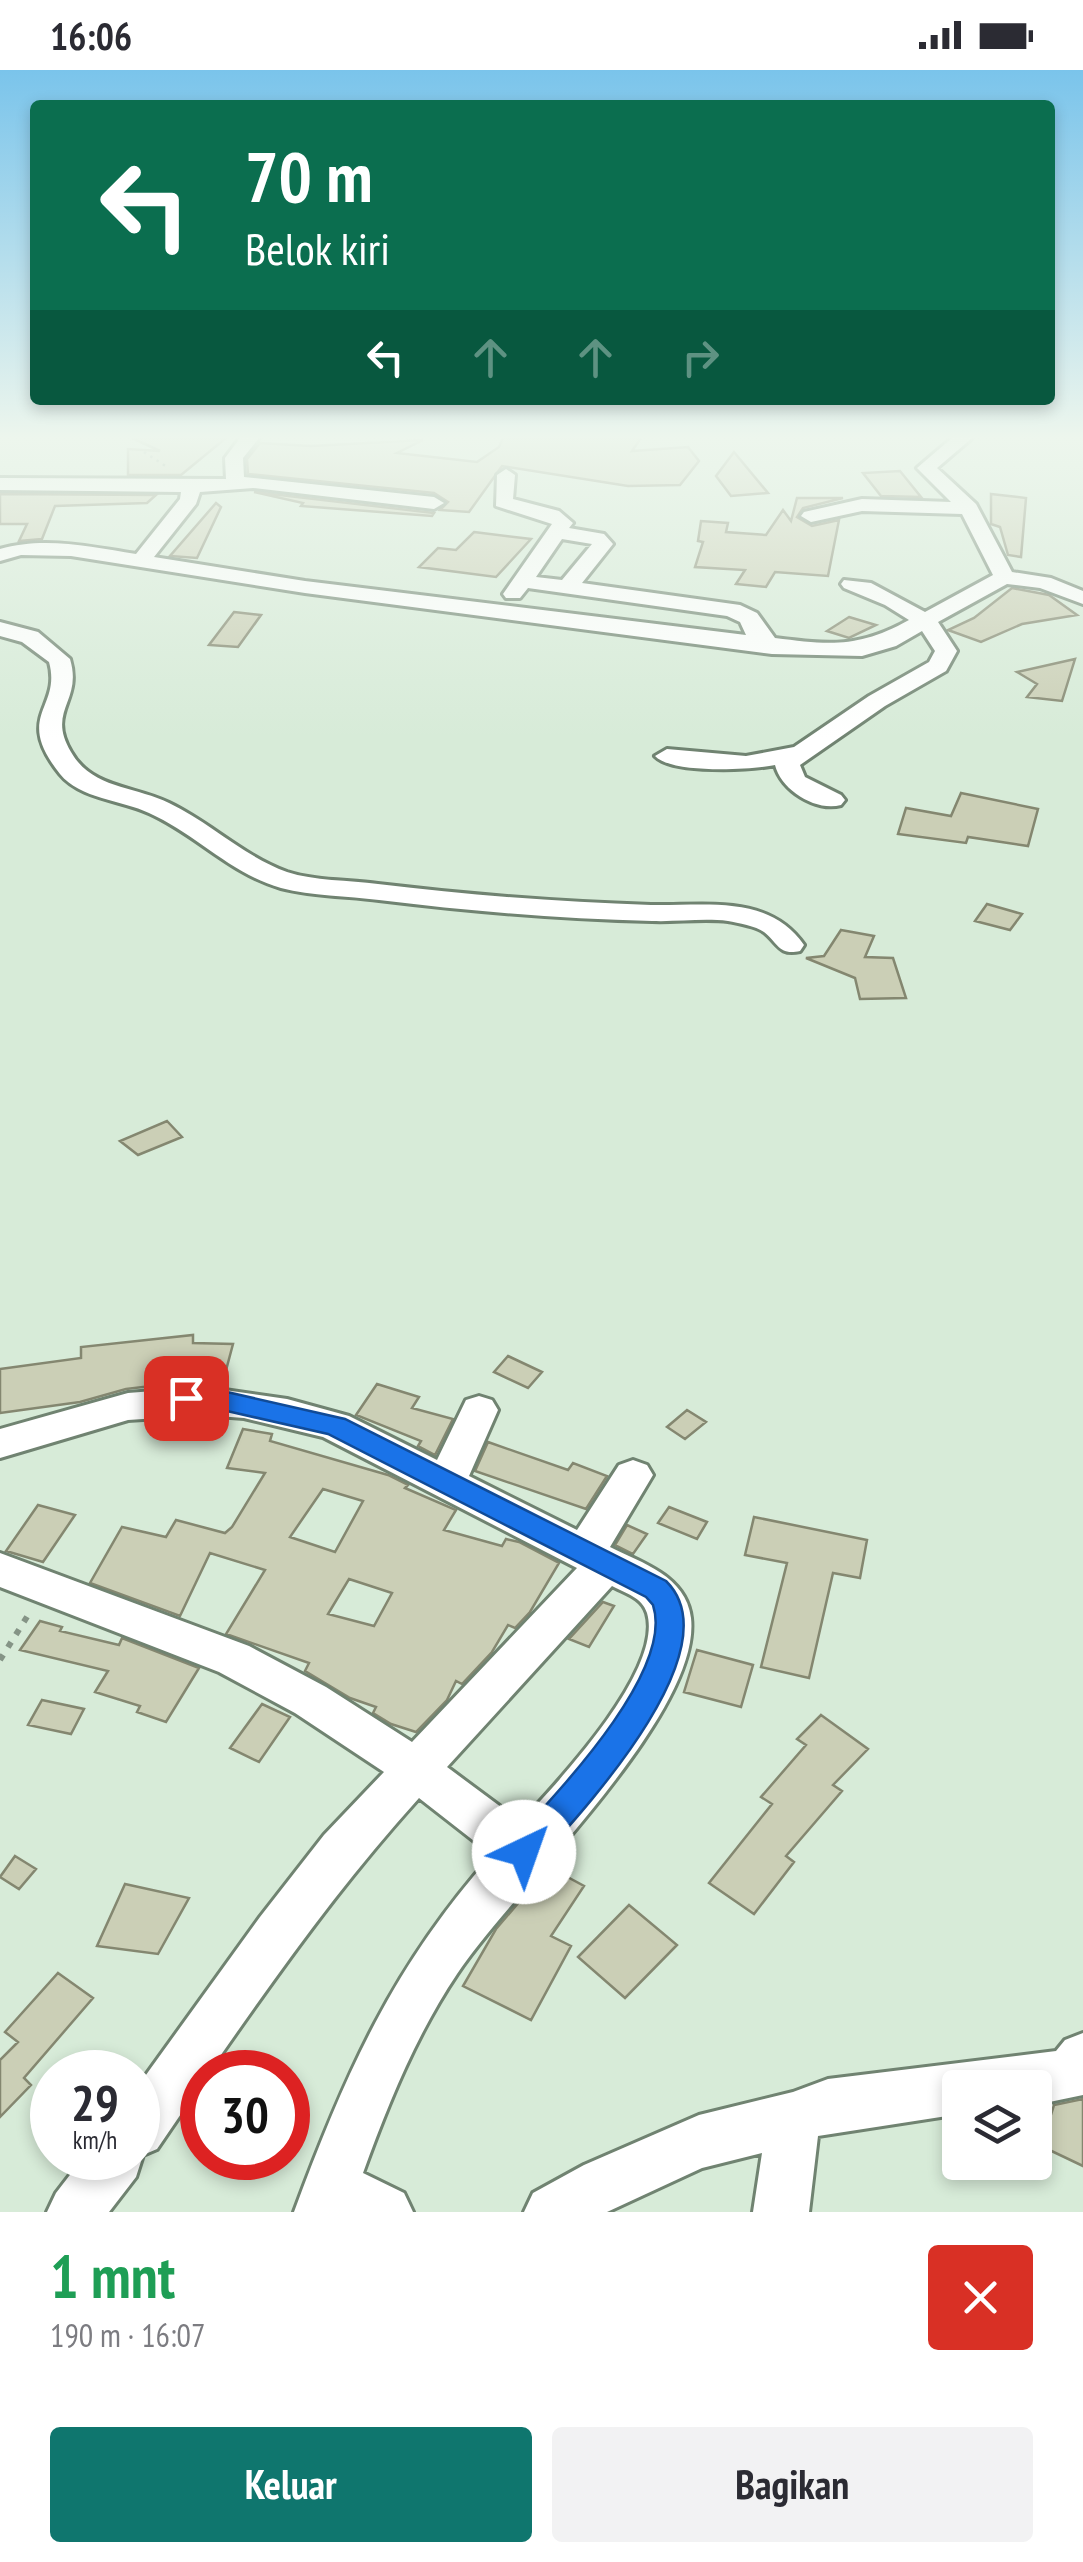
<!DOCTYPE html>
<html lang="id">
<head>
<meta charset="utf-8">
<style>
	body { margin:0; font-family:"PT Sans Narrow",sans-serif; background:#f2f2f3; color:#2b2b33; height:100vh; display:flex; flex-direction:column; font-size:38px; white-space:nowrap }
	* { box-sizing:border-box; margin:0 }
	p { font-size:32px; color:#7c7c81 }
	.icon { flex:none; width:55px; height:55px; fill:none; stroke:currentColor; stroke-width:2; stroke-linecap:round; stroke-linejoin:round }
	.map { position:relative; height:2142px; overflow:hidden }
	.sheet { display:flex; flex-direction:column; background:#fff; flex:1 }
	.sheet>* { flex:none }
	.guide { position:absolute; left:30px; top:30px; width:1025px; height:305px; border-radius:10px; box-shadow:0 5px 15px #0003; background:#0b6e4f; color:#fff; overflow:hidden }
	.fabs { position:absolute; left:942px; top:2000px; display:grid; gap:20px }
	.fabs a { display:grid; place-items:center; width:110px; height:110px; border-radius:10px; background:#fff; box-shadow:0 5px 15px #0003; font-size:50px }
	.speed { position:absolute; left:30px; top:1980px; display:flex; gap:20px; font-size:50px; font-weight:700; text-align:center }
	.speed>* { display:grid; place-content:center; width:130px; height:130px; border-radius:50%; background:#fff; box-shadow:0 5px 15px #0003; line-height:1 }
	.speed small { font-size:25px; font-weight:400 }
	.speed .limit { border:15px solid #d22; background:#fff; color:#111 }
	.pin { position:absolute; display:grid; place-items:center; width:85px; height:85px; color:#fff; margin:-42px; border-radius:20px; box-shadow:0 5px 15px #0006 }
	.me { position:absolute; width:110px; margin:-55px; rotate:42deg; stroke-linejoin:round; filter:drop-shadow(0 0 8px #0008) }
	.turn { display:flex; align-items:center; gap:35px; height:210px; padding:0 50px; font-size:45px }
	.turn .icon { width:130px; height:130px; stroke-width:2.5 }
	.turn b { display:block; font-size:70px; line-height:85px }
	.lanes { display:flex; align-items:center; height:95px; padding:0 50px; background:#0003; justify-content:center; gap:50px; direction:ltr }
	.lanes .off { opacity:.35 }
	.round { display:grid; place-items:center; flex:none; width:105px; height:105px; border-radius:10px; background:#f2f2f3 }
	.head { display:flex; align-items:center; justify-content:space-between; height:170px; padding:0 50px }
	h1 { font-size:60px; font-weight:700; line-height:75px; color:#1e9e55 }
	.cta { display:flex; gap:20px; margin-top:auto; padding:20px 50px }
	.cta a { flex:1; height:115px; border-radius:10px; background:#0f766e; color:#fff; font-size:40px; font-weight:700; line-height:115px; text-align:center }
	.cta a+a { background:#f2f2f3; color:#2b2b33 }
	.status { display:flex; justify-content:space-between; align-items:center; height:70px; padding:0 50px; background:#fff; direction:ltr }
	.status svg { height:28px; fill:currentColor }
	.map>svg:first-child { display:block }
	.building { fill:#cbcfb6; stroke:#848770; stroke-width:2.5; fill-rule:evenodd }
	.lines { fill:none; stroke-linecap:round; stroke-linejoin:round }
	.minor-casing { stroke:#708371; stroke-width:6 }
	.path-far1 { stroke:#859486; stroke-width:2.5; stroke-dasharray:2.5 5; stroke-linecap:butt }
	.path { stroke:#859486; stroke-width:6; stroke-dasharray:6 9; stroke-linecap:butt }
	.minor { fill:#fff; fill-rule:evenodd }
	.route { fill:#1a73e8; stroke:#114b97; stroke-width:2.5 }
</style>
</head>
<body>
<div class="status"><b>16:06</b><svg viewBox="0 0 49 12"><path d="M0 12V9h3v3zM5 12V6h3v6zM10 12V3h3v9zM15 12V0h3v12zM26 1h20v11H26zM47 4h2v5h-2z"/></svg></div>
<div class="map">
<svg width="1083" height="2142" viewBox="0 0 1083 2142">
	<rect width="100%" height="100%" fill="#d7ebd8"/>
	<!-- building -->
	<path class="building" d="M132,368H226L181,405H128V379L160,381Z
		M503,368H641L632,381L688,377L699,391L680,415L628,416L502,396L469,442L440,440L448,432L434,423L248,404L247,389L260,373L311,376L423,370L397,383L477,392L499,377Z
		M734,382L768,423L731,426L716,406Z
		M900,401L921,427L881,426L863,403Z
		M254,422L434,443L432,446L301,436L303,433Z
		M0,424L156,425L147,433L55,436L42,469L19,471L27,454H0Z
		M991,424L1026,428L1021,487L1008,485L1000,457L991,454Z
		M797,428H843L803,438L797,447L812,456L839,450L828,506L775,502L766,517L736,514L745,500L695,497L703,472L698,471L701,451L728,453L726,462L766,465L783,440L791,451Z
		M216,433L221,437L197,488L170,486Z
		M474,462L531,469L496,507L419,497L438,478L456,480Z
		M1012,518L1049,525L1077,545L1022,554L981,572L948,560L974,548Z
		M234,542L261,545L238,577L209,575Z
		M849,547L876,555L849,568L827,561Z
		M1075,589L1062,631L1027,627L1037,614L1017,602Z
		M961,723L1038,739L1028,776L968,767L966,773L898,764L906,738L951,746Z
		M987,834L1022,844L1010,860L975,851Z
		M841,860L874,866L865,887L893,888L906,928L860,929L855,908L806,888L824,886Z
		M167,1051L182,1067L138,1085L120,1071Z
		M193,1265V1273L233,1274L225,1304H195V1311L126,1319L80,1332L0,1343V1299L81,1288V1277Z
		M508,1286L542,1302L528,1318L494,1302Z
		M377,1314L419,1327L412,1338L453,1349L435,1385L418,1376L421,1371L356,1345Z
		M687,1340L706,1352L685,1369L667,1357Z
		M243,1359L272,1364L270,1371L388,1405L408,1415L405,1418L456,1440L444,1460L502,1476L506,1469L519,1472L559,1493L530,1542L515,1558L508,1555L492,1582L462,1614L456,1611L447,1630L416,1662L391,1654L373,1643L376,1637L350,1628L305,1601L309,1593L226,1564L265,1500L210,1483L180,1546L90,1513L122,1457L166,1467L176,1450L225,1463L232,1457L265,1403L227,1398ZM323,1419L363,1431L335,1482L290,1467ZM349,1509L392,1523L374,1556L328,1544Z
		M488,1372L568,1400L573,1393L607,1406L586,1439L475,1401Z
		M38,1435L75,1445L43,1492L6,1481Z
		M669,1437L707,1452L697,1469L658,1453Z
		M754,1447L867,1470L860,1508L833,1503L809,1608L761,1597L787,1493L745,1485Z
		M627,1455L647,1464L633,1484L615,1475Z
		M603,1532L614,1536L589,1577L569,1569Z
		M40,1551L62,1557L60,1561L119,1575L122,1568L199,1598L166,1652L137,1642L140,1636L95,1622L108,1601L20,1580Z
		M697,1580L753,1595L741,1637L684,1622Z
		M42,1630L84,1639L71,1664L28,1655Z
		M262,1634L290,1647L259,1692L230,1678Z
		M821,1645L868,1679L833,1715L842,1721L786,1786L794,1792L754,1844L709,1813L772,1734L761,1727L806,1675L797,1669Z
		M15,1786L36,1799L19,1819L0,1807Z
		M549,1797L584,1816L551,1866L571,1876L531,1950L463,1916L496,1859Z
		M125,1814L189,1828L158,1884L97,1876Z
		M629,1835L677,1875L625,1928L578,1887Z
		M58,1903L93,1928L24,2008L31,2015L0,2047V1990L18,1972L5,1962Z
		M1083,2029V2096L1041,2076L1054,2035Z"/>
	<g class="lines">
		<!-- minor casing -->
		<g class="minor-casing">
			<path id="minor" d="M240,368H259L243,388L244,407L434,427L444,433L434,439L253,418L200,422L196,434L154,487L305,511L746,565L740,552L727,546L528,518L520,528H506L503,524L552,454L496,436L497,405L506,399L515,405L513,429L559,441L573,453L569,458L604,464L613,474L582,513L740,535L757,543L775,568C830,575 859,578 909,550L885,535L844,518L841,514L844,510L871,513L925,542L993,505L962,444L862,441L811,452L801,446L804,442L862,429L951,432L917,398L952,368H972L937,398L976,434L1012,502L1051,508L1083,521V534L1040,518L1007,514L938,552L957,581L946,601L885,636L800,695L805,707L841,725L845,730L841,735C816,742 781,720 775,695C750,700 672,704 655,686L667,679L746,686L794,677L869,626L929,592L935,581L922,561L896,576L862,586L772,584L305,523L71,486L21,485L0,491V479C44,466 92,477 136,484L180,429L181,422L0,420V408L226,409L225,388ZM562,469L592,474L562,510L536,507Z
				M0,552L38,562L70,589C83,632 46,640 71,682C92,719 135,716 169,733C211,753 243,786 287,802C314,811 349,810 378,814C468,825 560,832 651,835C706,836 769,824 804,875L800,881C779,886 778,873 764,862C756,856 738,853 728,851C703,848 677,852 652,851C561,849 469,841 379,830C347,826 312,826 281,818C231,804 196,764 149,743C122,730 80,729 60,704C13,645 62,639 49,592L22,572L0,566Z
				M204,1317L287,1329L349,1346L437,1390L466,1330L479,1326L492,1330L498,1340L469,1406L577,1460L619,1395L633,1390L647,1395L653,1405L610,1477C642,1493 686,1506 691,1548C702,1645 511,1822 457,1904C416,1965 388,2034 363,2103L404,2123L413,2142H294C345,2004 393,1896 492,1785L419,1728C341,1814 275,1907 209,2002H202V2013L157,2079L143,2085L136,2107L109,2142H47L56,2123L83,2088H138V2016L260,1847L324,1765L384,1702L295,1643L219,1602L0,1517V1483L249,1576L326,1617L412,1672L577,1498L323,1367L244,1348L204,1345L128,1350L0,1388V1359L128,1323ZM612,1516C625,1523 642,1527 647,1543C664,1600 558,1712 521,1752L447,1697Z
				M1083,1963V2025L1035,2035V2018H960V2044L818,2066L809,2142H753L762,2083L702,2098L607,2142H524L533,2123L584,2095L699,2045L793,2022L828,2009L1056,1981L1065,1970Z"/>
		</g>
		<!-- path-far1 -->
		<path class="path-far1" d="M144,382L167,397"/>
		<!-- path -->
		<path class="path" d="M0,1590L30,1542"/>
		<!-- minor -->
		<use href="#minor" class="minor"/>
	</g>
	<!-- sky -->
	<linearGradient id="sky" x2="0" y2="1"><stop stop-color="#7ac4eb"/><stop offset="0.55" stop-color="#edf6ed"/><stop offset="1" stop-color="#edf6ed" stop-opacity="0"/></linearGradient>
	<rect width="1083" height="668" fill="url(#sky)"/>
	<!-- route -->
	<path class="route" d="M186,1318L227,1322L345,1349L666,1511C735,1579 582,1742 536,1793L524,1797L512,1793L508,1782L512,1772C555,1725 675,1602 653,1535L646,1527L328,1364L227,1341L177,1335L173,1328L177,1321Z"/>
</svg>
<div class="fabs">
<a><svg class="icon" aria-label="layers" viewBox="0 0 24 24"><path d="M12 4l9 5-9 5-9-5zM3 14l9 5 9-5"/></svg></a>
</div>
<div class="speed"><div>29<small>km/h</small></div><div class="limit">30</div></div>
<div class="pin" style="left:186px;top:1328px;background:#d93025"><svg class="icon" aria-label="arrive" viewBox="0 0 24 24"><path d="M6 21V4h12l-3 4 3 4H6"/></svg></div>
<svg class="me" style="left:524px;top:1782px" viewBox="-20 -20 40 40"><circle r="19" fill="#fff"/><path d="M0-13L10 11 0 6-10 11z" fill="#1a73e8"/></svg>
<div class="guide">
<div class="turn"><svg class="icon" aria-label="left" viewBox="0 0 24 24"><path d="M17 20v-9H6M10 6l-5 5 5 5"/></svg><div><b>70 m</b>Belok kiri</div></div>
<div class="lanes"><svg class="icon" aria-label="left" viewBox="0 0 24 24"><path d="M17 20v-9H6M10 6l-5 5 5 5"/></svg><svg class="icon off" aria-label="ahead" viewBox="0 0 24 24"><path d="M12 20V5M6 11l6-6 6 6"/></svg><svg class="icon off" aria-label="ahead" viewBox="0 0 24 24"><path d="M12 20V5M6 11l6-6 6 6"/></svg><svg class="icon off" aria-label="right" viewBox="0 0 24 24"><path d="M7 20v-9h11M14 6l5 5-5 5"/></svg></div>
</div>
</div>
<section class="sheet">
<div class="head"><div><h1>1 mnt</h1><p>190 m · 16:07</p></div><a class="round" style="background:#d93025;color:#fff"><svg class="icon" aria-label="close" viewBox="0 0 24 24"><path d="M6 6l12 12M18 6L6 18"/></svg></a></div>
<div class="cta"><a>Keluar</a><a>Bagikan</a></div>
</section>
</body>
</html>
